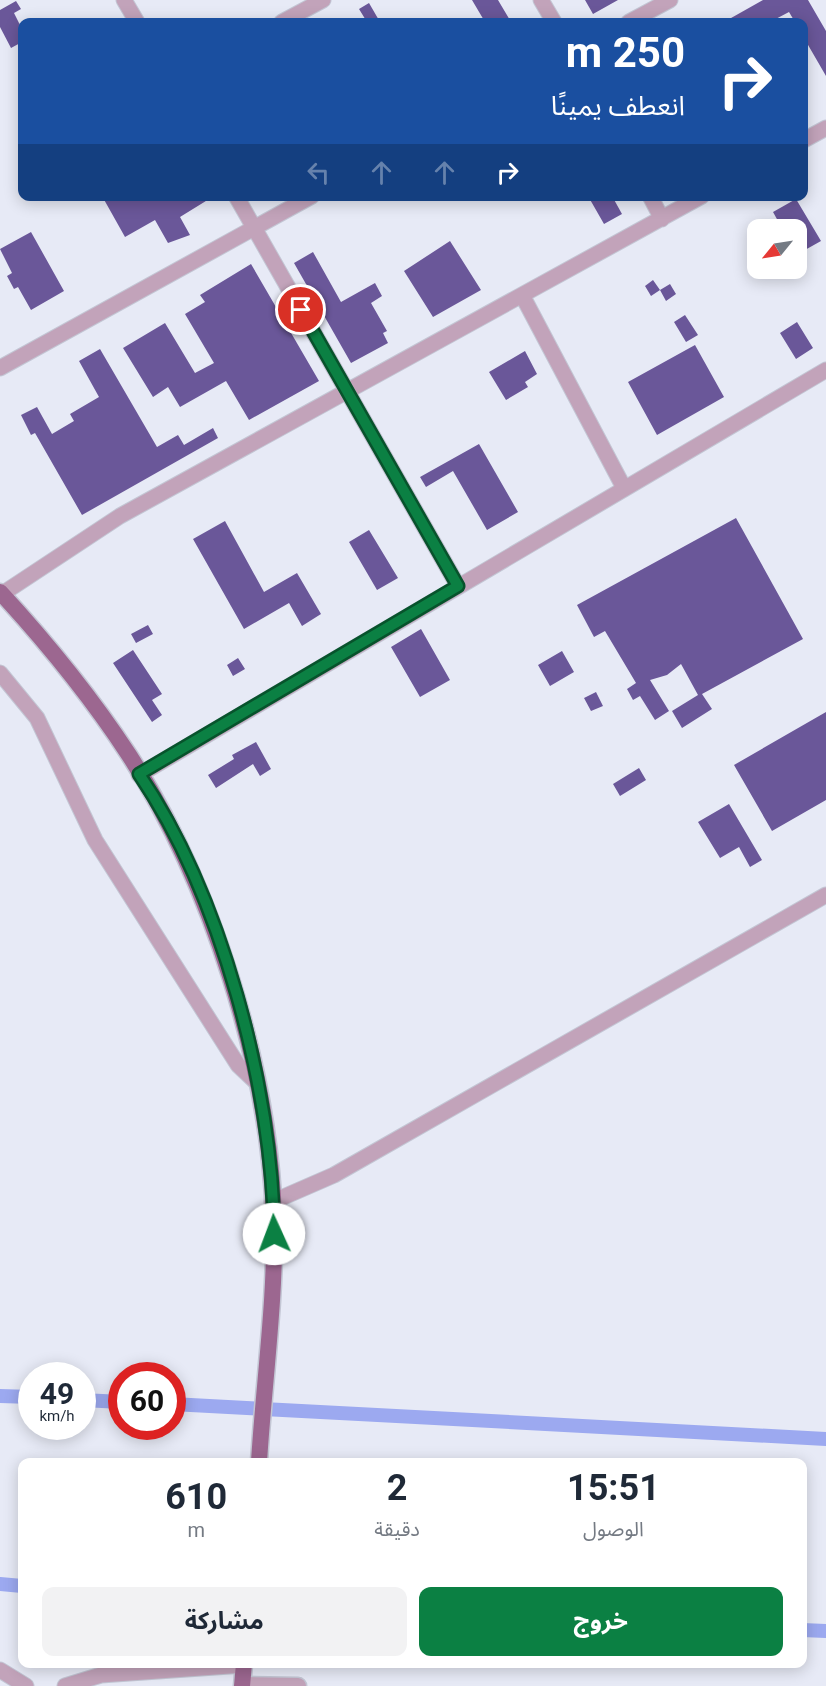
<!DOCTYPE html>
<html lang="ar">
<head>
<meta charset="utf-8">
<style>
	body { margin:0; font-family:Roboto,"Noto Sans Arabic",sans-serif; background:#f2f2f3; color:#1f2937; direction:rtl; height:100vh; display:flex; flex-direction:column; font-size:22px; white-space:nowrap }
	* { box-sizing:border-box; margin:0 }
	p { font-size:20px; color:#747a83 }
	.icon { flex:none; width:33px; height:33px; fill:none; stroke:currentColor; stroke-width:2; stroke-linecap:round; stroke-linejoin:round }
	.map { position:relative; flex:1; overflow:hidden; direction:ltr }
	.sheet { position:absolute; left:18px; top:1458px; width:789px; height:210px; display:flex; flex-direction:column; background:#fff; border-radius:12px; box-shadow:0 3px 15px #0003; direction:rtl }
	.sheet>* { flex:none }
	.hud { position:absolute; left:18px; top:18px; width:790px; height:183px; border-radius:12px; box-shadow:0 3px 15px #0003; direction:rtl; background:#1a4fa0; color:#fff; overflow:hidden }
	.needle { width:39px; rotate:240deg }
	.fabs { position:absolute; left:747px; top:219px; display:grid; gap:12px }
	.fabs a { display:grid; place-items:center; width:60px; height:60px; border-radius:12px; background:#fff; box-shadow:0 3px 15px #0003; font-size:30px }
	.speed { position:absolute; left:18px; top:1362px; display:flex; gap:12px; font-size:30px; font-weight:700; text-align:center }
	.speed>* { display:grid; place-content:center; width:78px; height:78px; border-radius:50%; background:#fff; box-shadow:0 3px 15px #0003; line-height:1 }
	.speed small { font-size:15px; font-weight:400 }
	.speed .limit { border:9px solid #d22; background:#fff; color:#111 }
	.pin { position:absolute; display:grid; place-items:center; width:51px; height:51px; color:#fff; margin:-26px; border:3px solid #fff; border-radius:50%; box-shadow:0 2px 6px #0007 }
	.me { position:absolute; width:66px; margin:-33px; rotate:358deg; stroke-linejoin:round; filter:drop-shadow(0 0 4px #0008) }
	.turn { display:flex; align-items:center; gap:21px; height:126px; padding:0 24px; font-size:27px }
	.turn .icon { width:78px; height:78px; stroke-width:2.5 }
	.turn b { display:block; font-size:42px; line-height:51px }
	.lanes { display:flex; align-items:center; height:57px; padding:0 24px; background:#0003; justify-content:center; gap:30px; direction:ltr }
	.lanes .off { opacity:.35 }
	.eta { display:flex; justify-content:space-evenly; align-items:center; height:102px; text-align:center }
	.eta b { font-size:36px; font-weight:700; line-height:42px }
	.action { display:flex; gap:12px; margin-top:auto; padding:12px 24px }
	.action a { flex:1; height:69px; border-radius:12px; background:#0b8043; color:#fff; font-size:24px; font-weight:700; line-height:69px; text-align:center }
	.action a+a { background:#f2f2f3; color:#1f2937 }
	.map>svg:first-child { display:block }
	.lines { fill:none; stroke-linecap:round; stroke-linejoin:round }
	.canal { stroke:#9ca9f0; stroke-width:14 }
	.building { fill:#6a5799 }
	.minor-casing { stroke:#c3c6d4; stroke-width:17 }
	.tertiary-casing { stroke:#c3c6d4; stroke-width:19 }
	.primary-casing { stroke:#c3c6d4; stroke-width:19 }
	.minor { stroke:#c2a3ba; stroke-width:15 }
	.tertiary { stroke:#c2a3ba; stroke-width:16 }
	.primary { stroke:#9c6790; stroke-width:16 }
	.route-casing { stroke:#07532c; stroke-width:15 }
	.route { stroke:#0b8043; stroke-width:10 }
</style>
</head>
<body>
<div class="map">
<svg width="826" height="1686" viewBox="0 0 826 1686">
	<rect width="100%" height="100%" fill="#e7eaf6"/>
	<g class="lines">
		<!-- canal -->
		<path class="canal" d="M0,1396L32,1397
			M82,1400L122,1402
			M172,1404L826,1439
			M0,1584L22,1586
			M802,1630L826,1631"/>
	</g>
	<!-- building -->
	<path class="building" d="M472,0H498L511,22H485Z
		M585,0H618L593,14Z
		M763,0H808L826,31V76L804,38V22H795L789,12L770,22H724Z
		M16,1L21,9L14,13L22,29V42L11,48L0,27V10Z
		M369,3L380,22H367L359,9Z
		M102,196H214L180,217L190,235L168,243L155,220L125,237Z
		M588,196H612L622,214L604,224Z
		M796,199L821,241L796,255V230H783L773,212Z
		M31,232L64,291L31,310L18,287L14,289L7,276L12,273L0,249Z
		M450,241L481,290L433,317L404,271Z
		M313,252L341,302L375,283L382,296L371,303L387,331L383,333L388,343L351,363L294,263Z
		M251,264L319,381L249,420L226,381L180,407L168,387L153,397L123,348L165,323L195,373L214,363L185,314L205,302L200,295Z
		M653,280L660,290L651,296L645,286Z
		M670,284L676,294L666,301L660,290Z
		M685,315L698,335L686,342L674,322Z
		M797,322L813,348L796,359L780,333Z
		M695,345L724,397L657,435L628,382Z
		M100,349L157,447L178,435L184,445L213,428L218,438L82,515L35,433L31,435L21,415L37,407L52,434L74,421L70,414L99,397L79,361Z
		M525,351L537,374L525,382L528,387L506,400L489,372Z
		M479,444L518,512L487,530L453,471L426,487L420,477Z
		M736,518L803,639L702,694L712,709L682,728L672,711L698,695L681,664L667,675L650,680L669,711L655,720L640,696L633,700L627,689L636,683L605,631L594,637L577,605Z
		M225,521L264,592L297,573L321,614L302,626L289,603L244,629L193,539Z
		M369,530L398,578L377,590L349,542Z
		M148,625L153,634L136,643L131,634Z
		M421,629L450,680L420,697L391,647Z
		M133,650L162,694L152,700L162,715L152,722L113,663Z
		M562,651L574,672L550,686L538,665Z
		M238,658L245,669L233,676L227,665Z
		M596,692L603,706L591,711L584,698Z
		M826,712V800L772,831L734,765Z
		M256,742L271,769L260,776L253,764L216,788L208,775L234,759L232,755Z
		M639,768L646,780L620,796L613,784Z
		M729,804L762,860L750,867L739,847L720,858L698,822Z"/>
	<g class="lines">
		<!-- minor casing -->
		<g class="minor-casing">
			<path id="minor" d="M124,0L137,22
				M541,0L554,22
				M282,22L323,0
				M629,22L670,0
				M804,140L826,128
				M236,196L458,586
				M650,196L662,219
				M522,295L624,488
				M0,368L312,196
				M2,594L120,516L702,196
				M0,673L37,718L95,840L238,1065L256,1082
				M139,775L826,370
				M272,1202L334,1175L826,895
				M0,1670L26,1686
				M65,1686L101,1675L244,1665"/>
		</g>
		<!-- tertiary casing -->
		<g class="tertiary-casing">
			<path id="tertiary" d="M243,1685L298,1686"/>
		</g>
		<!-- primary casing -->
		<g class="primary-casing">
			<path id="primary" d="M0,592C47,643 91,697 129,755C211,882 269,1066 274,1217C276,1299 264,1380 259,1462
				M242,1686L244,1664"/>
		</g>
		<!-- minor -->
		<use href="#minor" class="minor"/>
		<!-- tertiary -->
		<use href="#tertiary" class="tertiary"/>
		<!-- primary -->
		<use href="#primary" class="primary"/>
	</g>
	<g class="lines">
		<!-- route casing -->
		<g class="route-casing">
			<path id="route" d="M274,1234C273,1089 221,895 139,774L458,586L301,310"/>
		</g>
		<!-- route -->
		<use href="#route" class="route"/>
	</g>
</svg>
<div class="fabs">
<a><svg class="needle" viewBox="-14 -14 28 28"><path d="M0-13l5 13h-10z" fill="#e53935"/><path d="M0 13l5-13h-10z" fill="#747a83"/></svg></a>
</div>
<div class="speed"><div>49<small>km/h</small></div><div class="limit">60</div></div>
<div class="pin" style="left:301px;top:310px;background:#d93025"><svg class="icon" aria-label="arrive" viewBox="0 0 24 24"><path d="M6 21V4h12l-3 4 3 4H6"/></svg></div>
<svg class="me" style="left:274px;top:1234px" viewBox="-20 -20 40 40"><circle r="19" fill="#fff"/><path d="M0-13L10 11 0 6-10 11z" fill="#0b8043"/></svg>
<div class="hud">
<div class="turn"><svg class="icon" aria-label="right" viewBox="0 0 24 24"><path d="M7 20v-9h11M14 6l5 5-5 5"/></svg><div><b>250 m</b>انعطف يمينًا</div></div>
<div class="lanes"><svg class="icon off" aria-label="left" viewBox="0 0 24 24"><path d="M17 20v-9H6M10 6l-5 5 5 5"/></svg><svg class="icon off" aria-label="ahead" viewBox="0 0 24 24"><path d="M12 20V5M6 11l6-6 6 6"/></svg><svg class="icon off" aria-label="ahead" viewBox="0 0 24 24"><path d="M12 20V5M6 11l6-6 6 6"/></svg><svg class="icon" aria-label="right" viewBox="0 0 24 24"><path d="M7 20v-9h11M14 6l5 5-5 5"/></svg></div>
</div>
<section class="sheet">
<div class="eta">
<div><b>15:51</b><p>الوصول</p></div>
<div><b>2</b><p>دقيقة</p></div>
<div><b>610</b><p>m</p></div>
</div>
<div class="action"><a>خروج</a><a>مشاركة</a></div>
</section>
</div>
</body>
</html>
